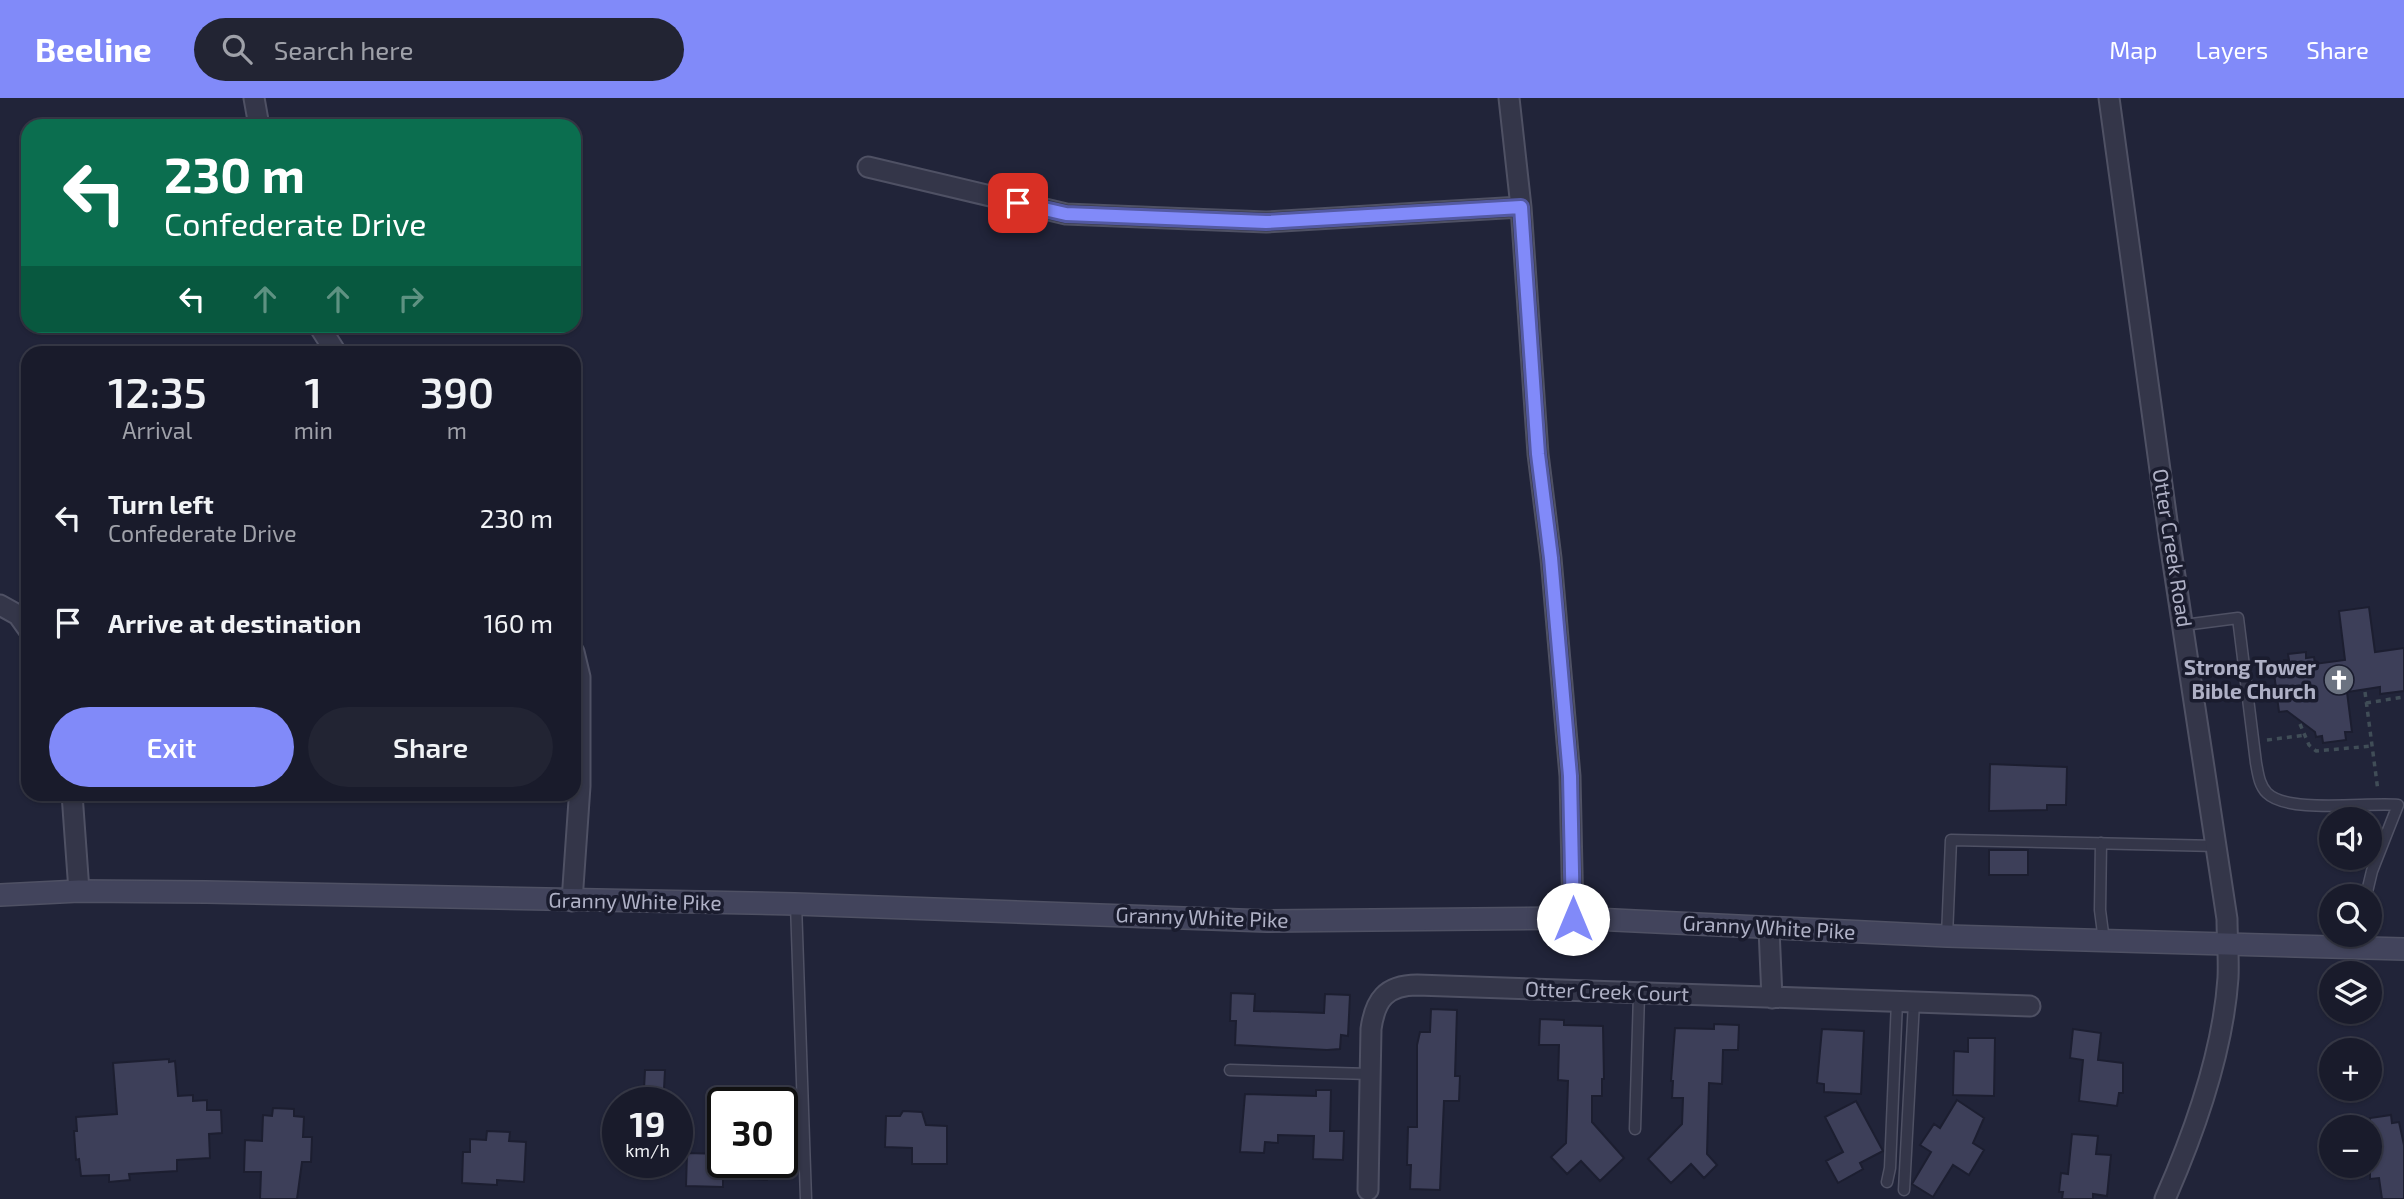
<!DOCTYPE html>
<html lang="en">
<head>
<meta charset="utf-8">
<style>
	body { margin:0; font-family:"Exo 2",sans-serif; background:#222433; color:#f1f3f6; height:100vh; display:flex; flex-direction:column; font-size:26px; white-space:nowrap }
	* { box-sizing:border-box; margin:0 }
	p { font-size:23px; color:#9fa1a9 }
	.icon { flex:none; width:38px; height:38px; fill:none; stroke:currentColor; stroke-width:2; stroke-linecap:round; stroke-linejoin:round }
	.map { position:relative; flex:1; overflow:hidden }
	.side { position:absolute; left:21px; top:248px; width:560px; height:455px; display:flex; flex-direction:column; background:#191b2b; border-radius:21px; box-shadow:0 2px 5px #0004,0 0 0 2px #373947 }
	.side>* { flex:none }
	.top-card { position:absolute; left:21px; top:21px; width:560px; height:214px; border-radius:21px; box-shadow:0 2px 5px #0004,0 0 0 2px #373947; background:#0b6e4f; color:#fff; overflow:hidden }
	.controls { position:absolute; left:2319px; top:709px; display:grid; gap:14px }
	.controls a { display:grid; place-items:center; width:63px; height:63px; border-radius:50%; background:#191b2b; box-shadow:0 2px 5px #0004,0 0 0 2px #373947; font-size:35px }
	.speed { position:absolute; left:602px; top:989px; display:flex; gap:14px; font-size:35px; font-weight:700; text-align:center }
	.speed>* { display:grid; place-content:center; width:91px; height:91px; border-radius:50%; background:#191b2b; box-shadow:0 2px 5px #0004,0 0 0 2px #373947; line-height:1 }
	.speed small { font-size:18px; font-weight:400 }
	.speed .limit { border:4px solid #111; border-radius:10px; background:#fff; color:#111 }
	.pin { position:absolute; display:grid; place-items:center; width:60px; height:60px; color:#fff; margin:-30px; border-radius:14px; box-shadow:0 4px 10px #0006 }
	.me { position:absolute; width:77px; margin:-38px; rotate:0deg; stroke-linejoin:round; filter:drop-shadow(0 0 5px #0008) }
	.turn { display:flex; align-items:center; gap:24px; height:147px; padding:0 28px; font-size:32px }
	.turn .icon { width:91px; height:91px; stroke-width:2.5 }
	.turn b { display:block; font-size:49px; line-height:60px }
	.lanes { display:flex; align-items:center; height:66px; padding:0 28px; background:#0003; justify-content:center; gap:35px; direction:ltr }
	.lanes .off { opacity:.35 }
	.eta { display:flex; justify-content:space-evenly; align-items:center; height:119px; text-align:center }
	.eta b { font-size:42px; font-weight:600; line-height:49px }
	.action { display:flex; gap:14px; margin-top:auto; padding:14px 28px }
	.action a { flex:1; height:80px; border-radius:42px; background:#818af9; color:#fff; font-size:28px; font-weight:600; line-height:80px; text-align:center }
	.action a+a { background:#222433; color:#f1f3f6 }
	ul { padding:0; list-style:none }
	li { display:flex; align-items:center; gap:21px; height:105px; padding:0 28px }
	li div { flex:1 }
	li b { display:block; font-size:26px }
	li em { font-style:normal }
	header { display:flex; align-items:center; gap:42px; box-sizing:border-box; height:98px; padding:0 35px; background:#818af9; color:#fff }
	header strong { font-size:33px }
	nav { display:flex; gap:38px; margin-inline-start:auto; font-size:24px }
	.search { width:490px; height:63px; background:#222433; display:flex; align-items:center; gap:18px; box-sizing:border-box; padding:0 24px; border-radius:38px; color:#9fa1a9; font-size:26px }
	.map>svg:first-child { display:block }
	.building { fill:#3d3f59; stroke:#1c1e30; stroke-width:2 }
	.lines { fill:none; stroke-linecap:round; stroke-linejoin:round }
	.lane-casing { stroke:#4f5164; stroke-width:13 }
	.street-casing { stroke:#4f5164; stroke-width:23 }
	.secondary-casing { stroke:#4f5164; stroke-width:24 }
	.path { stroke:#404d57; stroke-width:3.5; stroke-dasharray:5 5; stroke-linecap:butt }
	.lane { stroke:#343649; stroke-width:10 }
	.street { stroke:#343649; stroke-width:19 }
	.secondary { stroke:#42445c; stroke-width:21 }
	.route-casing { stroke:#545aa2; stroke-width:18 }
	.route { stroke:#818af9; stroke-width:12 }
	.labels { text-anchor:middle; stroke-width:7; stroke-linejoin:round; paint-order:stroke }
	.street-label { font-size:21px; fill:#afb1c6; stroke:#1a1c2e }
	.poi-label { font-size:21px; font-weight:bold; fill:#afb1c6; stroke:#1a1c2e; text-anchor:end }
</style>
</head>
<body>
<header>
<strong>Beeline</strong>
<div class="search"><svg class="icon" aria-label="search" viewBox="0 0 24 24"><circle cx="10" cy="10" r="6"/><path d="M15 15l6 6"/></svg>Search here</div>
<nav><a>Map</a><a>Layers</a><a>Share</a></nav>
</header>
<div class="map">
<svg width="2404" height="1101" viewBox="0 0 2404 1101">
	<rect width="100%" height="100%" fill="#212439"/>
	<!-- building -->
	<path class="building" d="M2369,509L2375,554L2404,550V593L2380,596V589L2347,594L2352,634H2345L2346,642L2323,645L2322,638L2316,639L2315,634L2287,613L2279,614L2274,575L2285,573L2284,562H2289L2288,556L2306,554V560L2314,559L2315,566L2345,562L2339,513Z
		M1990,666L2067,669L2066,707H2047V712L1989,713Z
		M1989,752H2028V777H1989Z
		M1231,895L1255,896L1254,913L1297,914L1324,915L1325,896L1350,897L1348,938L1341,937L1340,951L1327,952L1235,947L1236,923H1230Z
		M1431,911L1457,912L1455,978H1460L1459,1003H1444L1440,1092L1410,1091L1411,1067H1407L1408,1029H1417V947L1420,934H1430Z
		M1540,921L1564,922V927L1603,928L1604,981H1602V998H1592V1024L1624,1060L1600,1083L1581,1063L1567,1076L1551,1059L1566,1045L1568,983L1558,982L1559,947H1539Z
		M1714,926L1739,927L1738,952H1723L1722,986L1709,985L1707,1056L1717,1067L1704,1080L1691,1066L1671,1085L1648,1061L1682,1026L1683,1000H1672L1673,983H1671L1675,930L1714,931Z
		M1822,931L1864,933L1861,996L1824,994V986L1817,985Z
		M2073,931L2101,935L2098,962L2123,965V995H2119L2117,1008L2079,1003L2083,962L2070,960Z
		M1968,940H1995L1994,998L1953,997L1954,953L1968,954Z
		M169,961V964L175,963L178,998L193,997V1003L207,1002V1012H221L222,1035L209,1036L210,1060L177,1062V1073L129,1076L130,1082L109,1084V1077L81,1078L79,1061L76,1062L74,1033H77L76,1019L117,1016L113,965Z
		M645,972H665L664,991H644Z
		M1316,992H1331L1330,1033H1344L1343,1062L1313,1061L1314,1038L1278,1037V1045L1265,1044L1264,1055L1240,1054L1245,996L1316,998Z
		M1957,1002L1984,1020L1973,1045L1984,1052L1969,1077L1953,1067L1933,1099L1912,1086L1931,1054L1920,1047L1934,1026L1940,1030Z
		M1856,1003L1883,1053L1860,1065L1863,1071L1838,1085L1826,1063L1843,1054L1825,1019Z
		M273,1010L294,1011V1018L304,1019L303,1039H312L311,1064H302L297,1101H260L261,1074H244L245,1042L262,1043L263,1017L272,1018Z
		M903,1013L922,1014L926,1027L947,1028V1066H912V1050L885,1049L886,1018H900Z
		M2391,1017L2392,1025L2399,1024L2404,1047V1101H2382L2379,1080L2370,1081V1020Z
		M487,1033L510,1034L509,1043L526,1044L524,1084L497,1082V1087L462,1085L463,1054H470V1041L486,1042Z
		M2072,1036L2098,1038L2096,1056L2111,1057L2107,1098L2093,1096V1101H2062L2063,1094H2059L2061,1075L2068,1076Z
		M687,1055L723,1056V1064H767V1082L723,1080V1089L686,1088Z"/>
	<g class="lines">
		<!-- lane casing -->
		<g class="lane-casing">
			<path id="lane" d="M2184,527L2238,520L2256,665C2258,675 2259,687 2267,695C2288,716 2368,704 2398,707L2372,773L2366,798
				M2101,745L2100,812L2104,843
				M796,806L806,1101
				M1947,838L1951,742L2217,748
				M1230,972L1371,976
				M1635,1031L1639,896
				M1887,1084L1890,1070L1897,903
				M1904,1092L1914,904"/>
		</g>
		<!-- street casing -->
		<g class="street-casing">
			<path id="street" d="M254,0L259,28
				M1509,0L1521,109L1538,356L1551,460L1570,678L1573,820
				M2109,0L2170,445L2227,821C2227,840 2229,860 2228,880C2223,954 2195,1033 2165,1101
				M868,69L1066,116L1266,124L1521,109
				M319,228L337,256
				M0,507L18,517L28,531
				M72,696L79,793
				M572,803L580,688V579L574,554
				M1769,831L1772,900
				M1368,1092L1371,931C1375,902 1386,887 1417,887L2030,908"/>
		</g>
		<!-- secondary casing -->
		<g class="secondary-casing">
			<path id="secondary" d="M0,797L79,793L206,794L795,806L1267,823L1573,820L1947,838L2404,851"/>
		</g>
		<!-- path -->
		<path class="path" d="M2365,594L2378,693
			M2366,605L2404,599
			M2300,626L2309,647L2316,653L2372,648
			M2267,642L2306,637"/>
		<!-- lane -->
		<use href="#lane" class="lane"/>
		<!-- street -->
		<use href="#street" class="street"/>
		<!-- secondary -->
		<use href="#secondary" class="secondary"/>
	</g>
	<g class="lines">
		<!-- route casing -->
		<g class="route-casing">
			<path id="route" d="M1018,105L1066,116L1266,124L1521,109L1538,356L1551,460L1570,678L1573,821"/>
		</g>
		<!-- route -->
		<use href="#route" class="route"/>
	</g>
	<!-- icons -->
	<defs>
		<g id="church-disc" transform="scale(1.575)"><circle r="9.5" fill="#6b7280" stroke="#1a1c2e"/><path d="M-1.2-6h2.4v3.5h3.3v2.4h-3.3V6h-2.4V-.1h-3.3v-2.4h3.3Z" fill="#fff"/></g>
	</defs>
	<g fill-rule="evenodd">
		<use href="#church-disc" x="2339" y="582"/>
	</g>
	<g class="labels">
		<!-- street labels -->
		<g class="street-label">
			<text transform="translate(2172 450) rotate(81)" y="7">Otter Creek Road</text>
			<text transform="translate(635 804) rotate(1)" y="7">Granny White Pike</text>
			<text transform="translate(1202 820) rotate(2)" y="7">Granny White Pike</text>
			<text transform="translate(1769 830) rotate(3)" y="7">Granny White Pike</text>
			<text transform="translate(1607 894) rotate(2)" y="7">Otter Creek Court</text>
		</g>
		<!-- poi labels -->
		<g class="poi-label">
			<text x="2316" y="577">Strong Tower<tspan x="2316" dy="24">Bible Church</tspan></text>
		</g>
	</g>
</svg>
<div class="controls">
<a><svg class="icon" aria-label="sound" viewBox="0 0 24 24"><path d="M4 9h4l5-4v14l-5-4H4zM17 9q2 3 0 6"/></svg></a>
<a><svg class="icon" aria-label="search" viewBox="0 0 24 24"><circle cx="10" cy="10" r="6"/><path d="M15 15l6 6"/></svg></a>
<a><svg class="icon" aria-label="layers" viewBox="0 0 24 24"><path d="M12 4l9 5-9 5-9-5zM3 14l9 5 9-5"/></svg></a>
<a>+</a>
<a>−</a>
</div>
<div class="speed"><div>19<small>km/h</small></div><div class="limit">30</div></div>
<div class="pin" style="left:1018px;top:105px;background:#d93025"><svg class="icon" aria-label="arrive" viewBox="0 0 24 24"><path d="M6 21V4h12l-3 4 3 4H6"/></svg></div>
<svg class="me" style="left:1573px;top:821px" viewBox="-20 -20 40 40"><circle r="19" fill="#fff"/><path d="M0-13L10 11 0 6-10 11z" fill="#818af9"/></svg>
<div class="top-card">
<div class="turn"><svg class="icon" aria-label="left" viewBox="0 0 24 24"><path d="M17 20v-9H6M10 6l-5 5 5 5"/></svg><div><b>230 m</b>Confederate Drive</div></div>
<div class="lanes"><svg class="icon" aria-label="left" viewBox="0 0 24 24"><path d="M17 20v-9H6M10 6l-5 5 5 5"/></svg><svg class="icon off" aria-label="ahead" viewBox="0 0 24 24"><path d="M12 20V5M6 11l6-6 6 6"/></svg><svg class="icon off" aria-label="ahead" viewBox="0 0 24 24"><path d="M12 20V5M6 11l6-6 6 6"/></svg><svg class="icon off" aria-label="right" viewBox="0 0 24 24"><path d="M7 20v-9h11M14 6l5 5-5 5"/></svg></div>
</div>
<section class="side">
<div class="eta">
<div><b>12:35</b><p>Arrival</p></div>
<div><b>1</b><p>min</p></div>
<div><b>390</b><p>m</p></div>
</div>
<ul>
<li><svg class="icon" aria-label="left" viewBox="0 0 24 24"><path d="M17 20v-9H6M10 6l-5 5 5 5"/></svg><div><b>Turn left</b><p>Confederate Drive</p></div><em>230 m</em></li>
<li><svg class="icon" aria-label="arrive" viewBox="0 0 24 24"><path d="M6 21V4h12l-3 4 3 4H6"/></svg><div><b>Arrive at destination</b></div><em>160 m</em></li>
</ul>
<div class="action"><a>Exit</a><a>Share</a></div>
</section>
</div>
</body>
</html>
